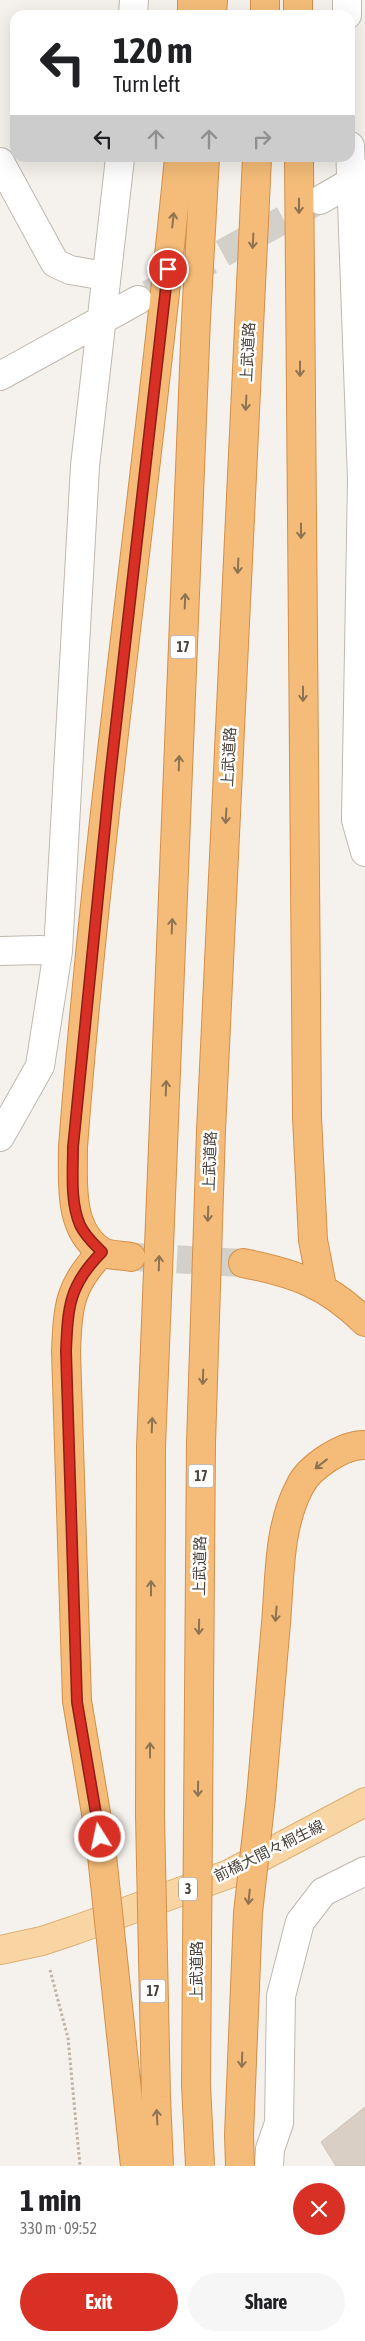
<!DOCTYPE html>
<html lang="en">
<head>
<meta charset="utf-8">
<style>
	body { margin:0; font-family:"Asap Condensed","Noto Sans JP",sans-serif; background:#f6f6f6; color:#202124; height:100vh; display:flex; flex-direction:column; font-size:19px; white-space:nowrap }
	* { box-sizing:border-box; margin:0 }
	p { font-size:16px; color:#757577 }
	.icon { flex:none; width:28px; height:28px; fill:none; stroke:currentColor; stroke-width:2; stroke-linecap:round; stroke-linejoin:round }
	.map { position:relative; height:2166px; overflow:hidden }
	.drawer { display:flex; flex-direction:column; background:#fff; flex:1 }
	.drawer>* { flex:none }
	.hud { position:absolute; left:10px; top:10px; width:345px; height:152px; border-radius:15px; box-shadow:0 5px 20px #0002; background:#fff; color:#202124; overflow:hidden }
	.pin { position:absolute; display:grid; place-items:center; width:42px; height:42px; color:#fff; margin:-21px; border:2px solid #fff; border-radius:50%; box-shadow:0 1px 5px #0007 }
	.me { position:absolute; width:55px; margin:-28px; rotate:350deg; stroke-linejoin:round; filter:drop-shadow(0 0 4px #0008) }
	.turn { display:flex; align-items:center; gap:18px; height:105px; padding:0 20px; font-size:22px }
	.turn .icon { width:65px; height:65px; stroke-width:2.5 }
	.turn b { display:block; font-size:35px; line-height:42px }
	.lanes { display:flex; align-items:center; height:48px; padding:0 20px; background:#0003; justify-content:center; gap:25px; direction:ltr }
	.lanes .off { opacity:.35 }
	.round { display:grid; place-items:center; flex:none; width:52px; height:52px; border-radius:26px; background:#f6f6f6 }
	.summary { display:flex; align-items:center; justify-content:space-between; height:85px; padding:0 20px }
	h1 { font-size:30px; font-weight:700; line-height:38px }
	.primary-button { display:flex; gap:10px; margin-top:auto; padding:10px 20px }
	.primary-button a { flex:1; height:58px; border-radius:30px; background:#d93025; color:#fff; font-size:20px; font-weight:700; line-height:58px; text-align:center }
	.primary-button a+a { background:#f6f6f6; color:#202124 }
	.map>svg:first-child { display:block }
	.building { fill:#d9cfc5; stroke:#d1c3b6 }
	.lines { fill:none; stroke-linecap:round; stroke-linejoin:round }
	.minor-tunnel { stroke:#d3cfc9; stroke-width:28; stroke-dasharray:28 14; stroke-linecap:butt }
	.highway-tunnel { stroke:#d3cfc9; stroke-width:28; stroke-dasharray:28 14; stroke-linecap:butt }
	.minor-casing { stroke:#c0b8af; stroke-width:30 }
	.major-casing { stroke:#ddb073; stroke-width:30 }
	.highway-casing { stroke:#d48f48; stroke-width:30 }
	.path { stroke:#c1b2a1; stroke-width:3; stroke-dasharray:2.5 2.5; stroke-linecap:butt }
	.minor { stroke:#fff; stroke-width:28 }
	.major { stroke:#f8d5a3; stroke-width:28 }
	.highway { stroke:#f4bc78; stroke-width:28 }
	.highway-bridge-casing { stroke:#d48f48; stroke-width:30; stroke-linecap:butt }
	.highway-bridge { stroke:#f4bc78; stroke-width:28 }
	.oneway { stroke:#8e7353 }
	.route-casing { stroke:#8d1f18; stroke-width:12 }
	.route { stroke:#d93025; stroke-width:9 }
	.labels { text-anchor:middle; stroke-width:5; stroke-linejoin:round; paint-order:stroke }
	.shield { fill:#fff; stroke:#807b75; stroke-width:1 }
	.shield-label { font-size:14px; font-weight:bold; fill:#4a423a }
	.street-label { font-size:15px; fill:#4a423a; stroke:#fff }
</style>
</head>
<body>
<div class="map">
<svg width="365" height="2166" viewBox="0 0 365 2166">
	<rect width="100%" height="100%" fill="#f5f2ed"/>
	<!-- building -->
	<path class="building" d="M365,2107V2166H336L321,2142Z"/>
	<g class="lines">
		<!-- minor-tunnel -->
		<path class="minor-tunnel" d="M149,294L319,200"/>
		<!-- highway-tunnel -->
		<path class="highway-tunnel" d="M135,1257L243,1263"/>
		<!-- minor casing -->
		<g class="minor-casing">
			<path id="minor" d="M347,0V15
				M133,15L134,0
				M350,146L362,480L356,820L365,852
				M0,162L55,263L70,270L105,276
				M320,200L365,174
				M0,376L138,300
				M0,951L40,950L58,951
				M0,1137L40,1066L58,951L85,466L120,158
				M269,2166L270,2149L279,2123L281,1996L300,1922L323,1892L365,1871"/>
		</g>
		<!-- major casing -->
		<g class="major-casing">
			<path id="major" d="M0,1950L42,1941L75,1930L229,1874L365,1802"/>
		</g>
		<!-- highway casing -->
		<g class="highway-casing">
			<path id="highway" d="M298,0V15
				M192,15V0
				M212,15L213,0
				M265,15V0
				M299,158L307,1117L313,1240L322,1287
				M131,1257C123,1255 108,1256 101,1251C68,1229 73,1182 73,1147C98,817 147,488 179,158
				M243,1263C294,1273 327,1284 365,1322
				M261,1797C266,1739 271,1681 276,1623C280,1577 278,1527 300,1486C309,1467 344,1444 365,1445
				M150,1816L151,1447L196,319L205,158
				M198,1821L201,1443L211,1131L257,158
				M100,1837L77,1701L66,1351C68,1306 69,1285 102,1252"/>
		</g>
		<!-- path -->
		<path class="path" d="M50,1970L68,2038L80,2166"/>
		<!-- minor -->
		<use href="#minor" class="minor"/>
		<!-- major -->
		<use href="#major" class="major"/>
		<!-- highway -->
		<use href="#highway" class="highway"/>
		<!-- highway-bridge casing -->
		<g class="highway-bridge-casing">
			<path id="highway-bridge" d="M150,1816L156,2097L159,2166
				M198,1821L196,2085L200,2166
				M100,1837L135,2166
				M240,2166L239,2135L248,1913L261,1797"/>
		</g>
		<!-- highway-bridge -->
		<use href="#highway-bridge" class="highway-bridge"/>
	</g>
	<!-- one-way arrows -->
	<defs><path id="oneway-shaft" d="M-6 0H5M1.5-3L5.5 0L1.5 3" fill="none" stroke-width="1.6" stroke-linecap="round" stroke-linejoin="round" transform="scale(1.25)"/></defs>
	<g class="oneway">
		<use href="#oneway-shaft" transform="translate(299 206) rotate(90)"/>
		<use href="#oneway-shaft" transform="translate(173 220) rotate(-84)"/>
		<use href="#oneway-shaft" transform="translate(253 241) rotate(93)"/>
		<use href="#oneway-shaft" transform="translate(300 369) rotate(90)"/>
		<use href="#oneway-shaft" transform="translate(246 403) rotate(93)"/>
		<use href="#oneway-shaft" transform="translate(301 531) rotate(90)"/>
		<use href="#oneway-shaft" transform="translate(238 566) rotate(93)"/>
		<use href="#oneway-shaft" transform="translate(185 601) rotate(-88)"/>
		<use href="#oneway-shaft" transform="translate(303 694) rotate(90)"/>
		<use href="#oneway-shaft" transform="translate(179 763) rotate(-88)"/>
		<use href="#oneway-shaft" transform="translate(226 816) rotate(93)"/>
		<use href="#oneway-shaft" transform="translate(172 926) rotate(-88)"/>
		<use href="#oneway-shaft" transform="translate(166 1088) rotate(-88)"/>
		<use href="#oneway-shaft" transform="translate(208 1214) rotate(92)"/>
		<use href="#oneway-shaft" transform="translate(159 1263) rotate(-88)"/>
		<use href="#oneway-shaft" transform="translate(203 1377) rotate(92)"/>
		<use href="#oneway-shaft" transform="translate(152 1425) rotate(-88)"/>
		<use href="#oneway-shaft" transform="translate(321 1464) rotate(142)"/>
		<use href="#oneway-shaft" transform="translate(151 1588) rotate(-90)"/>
		<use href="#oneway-shaft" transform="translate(276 1614) rotate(95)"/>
		<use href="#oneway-shaft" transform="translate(199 1627) rotate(91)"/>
		<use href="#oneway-shaft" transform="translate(150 1750) rotate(-90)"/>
		<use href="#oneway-shaft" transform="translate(198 1789) rotate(91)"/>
		<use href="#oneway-shaft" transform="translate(249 1897) rotate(96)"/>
		<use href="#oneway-shaft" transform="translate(242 2060) rotate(92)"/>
		<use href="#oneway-shaft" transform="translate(157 2117) rotate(-93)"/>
	</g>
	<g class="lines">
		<!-- route casing -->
		<g class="route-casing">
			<path id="route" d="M100,1837L77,1702L66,1351C68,1306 69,1285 102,1252C94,1244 85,1236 80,1225C70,1202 73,1172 73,1147L110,777L168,269"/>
		</g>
		<!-- route -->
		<use href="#route" class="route"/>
	</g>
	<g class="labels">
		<!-- shield labels -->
		<g class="shield">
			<rect x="170.5" y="635.5" width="25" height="23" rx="4"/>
			<rect x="188.5" y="1464.5" width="25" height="23" rx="4"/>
			<rect x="179" y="1877.5" width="18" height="23" rx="4"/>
			<rect x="140.5" y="1979.5" width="25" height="23" rx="4"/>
		</g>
		<g class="shield-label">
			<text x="183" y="652">17</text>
			<text x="201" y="1481">17</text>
			<text x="188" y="1894">3</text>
			<text x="153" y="1996">17</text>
		</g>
		<!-- street labels -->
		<g class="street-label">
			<text transform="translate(248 352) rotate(-87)" y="5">上武道路</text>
			<text transform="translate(229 757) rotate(-87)" y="5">上武道路</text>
			<text transform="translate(210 1161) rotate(-88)" y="5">上武道路</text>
			<text transform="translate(200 1566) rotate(-89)" y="5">上武道路</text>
			<text transform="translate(269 1851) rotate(-26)" y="5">前橋大間々桐生線</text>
			<text transform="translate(197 1971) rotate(-90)" y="5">上武道路</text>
		</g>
	</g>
</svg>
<div class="pin" style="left:168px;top:269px;background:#d93025"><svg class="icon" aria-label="arrive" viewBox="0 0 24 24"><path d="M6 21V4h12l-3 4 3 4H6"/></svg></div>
<svg class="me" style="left:100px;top:1837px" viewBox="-20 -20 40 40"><circle r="17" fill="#d93025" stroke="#fff" stroke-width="3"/><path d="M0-11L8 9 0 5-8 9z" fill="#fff"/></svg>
<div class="hud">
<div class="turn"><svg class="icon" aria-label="left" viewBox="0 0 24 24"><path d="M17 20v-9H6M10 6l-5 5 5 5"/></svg><div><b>120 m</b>Turn left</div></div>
<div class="lanes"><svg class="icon" aria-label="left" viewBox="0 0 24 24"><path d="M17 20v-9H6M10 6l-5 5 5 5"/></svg><svg class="icon off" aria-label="ahead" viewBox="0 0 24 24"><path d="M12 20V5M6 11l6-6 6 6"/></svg><svg class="icon off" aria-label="ahead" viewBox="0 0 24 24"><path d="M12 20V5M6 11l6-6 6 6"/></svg><svg class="icon off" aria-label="right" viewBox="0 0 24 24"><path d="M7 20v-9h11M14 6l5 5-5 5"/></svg></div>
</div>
</div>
<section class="drawer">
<div class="summary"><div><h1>1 min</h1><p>330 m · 09:52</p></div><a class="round" style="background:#d93025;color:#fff"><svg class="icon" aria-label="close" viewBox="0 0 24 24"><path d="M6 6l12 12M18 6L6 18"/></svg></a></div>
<div class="primary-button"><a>Exit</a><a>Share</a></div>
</section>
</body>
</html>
